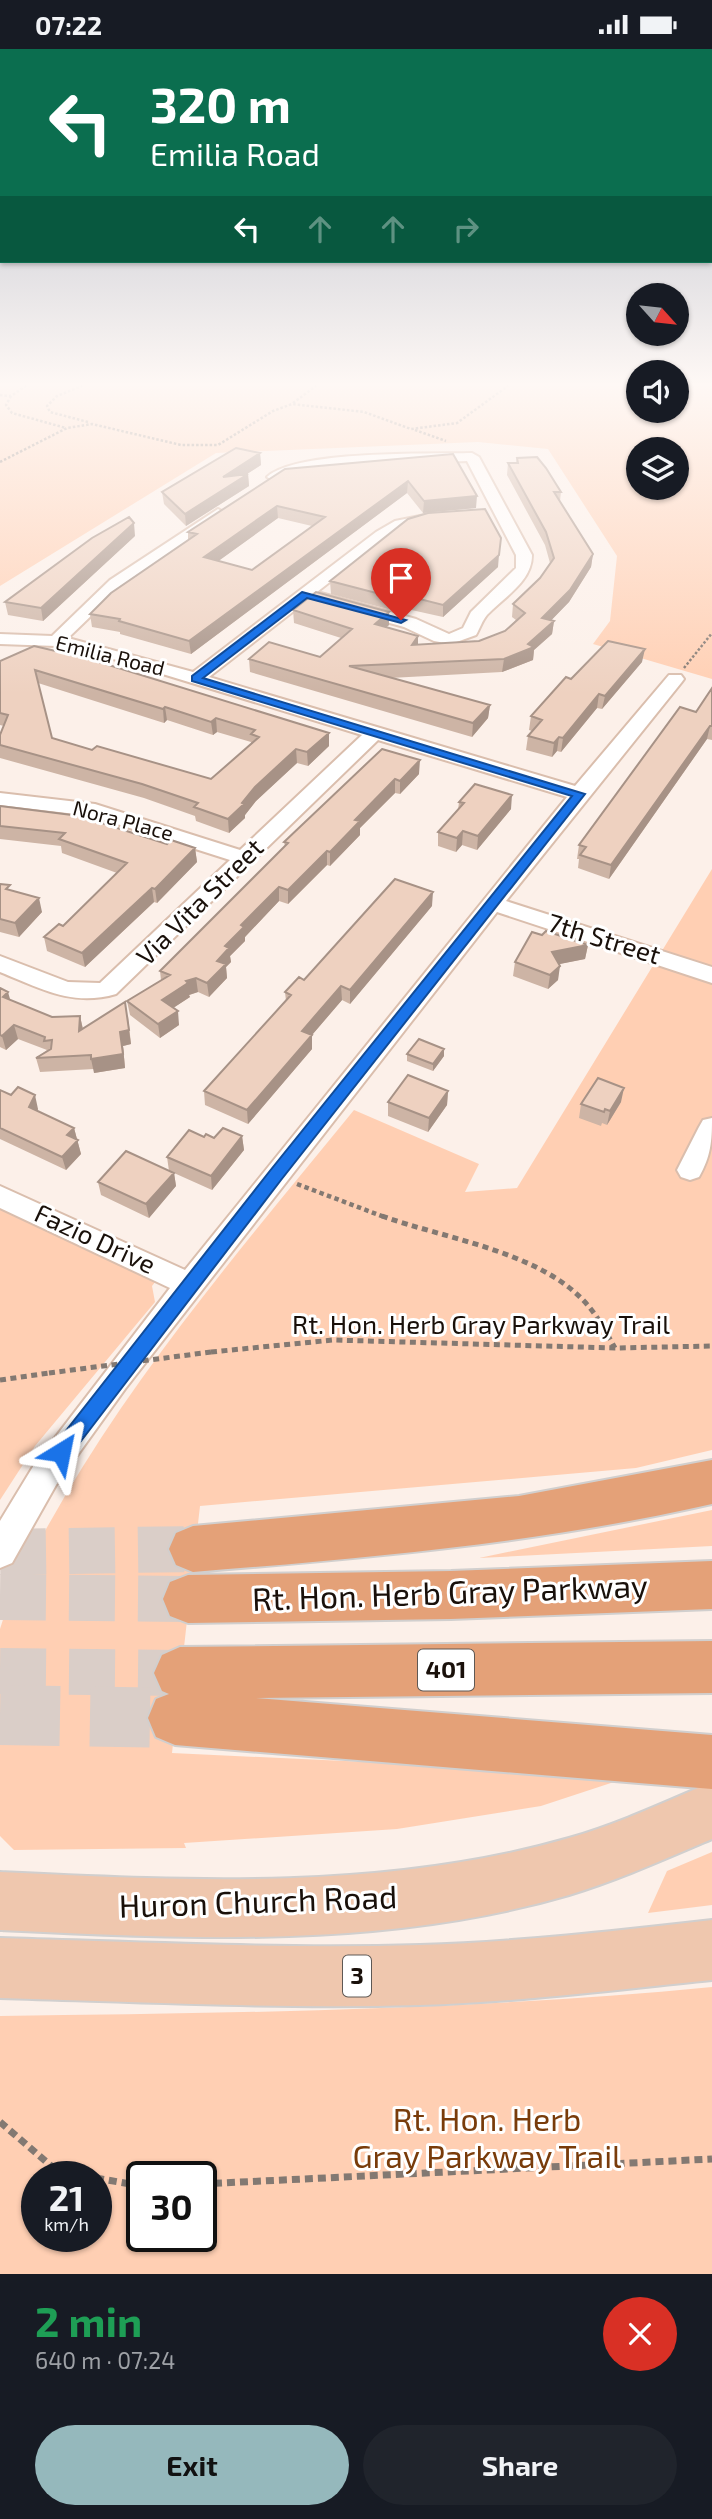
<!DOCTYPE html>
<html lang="en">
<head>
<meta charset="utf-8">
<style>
	body { margin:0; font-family:"Exo 2",sans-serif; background:#20242c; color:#f1f3f6; height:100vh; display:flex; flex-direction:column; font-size:26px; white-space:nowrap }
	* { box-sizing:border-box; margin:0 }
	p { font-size:23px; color:#9ea1a6 }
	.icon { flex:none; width:38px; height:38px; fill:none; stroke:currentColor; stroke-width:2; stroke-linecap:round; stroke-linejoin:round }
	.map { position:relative; height:2225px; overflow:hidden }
	.sheet { display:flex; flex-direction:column; background:#171b24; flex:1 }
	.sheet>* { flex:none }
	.banner { position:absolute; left:0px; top:0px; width:712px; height:214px; box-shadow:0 2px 5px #0004; background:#0b6e4f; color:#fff; overflow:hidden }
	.needle { width:46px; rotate:117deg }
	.buttons { position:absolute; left:626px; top:234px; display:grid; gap:14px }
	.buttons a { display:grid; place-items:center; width:63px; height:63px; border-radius:50%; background:#171b24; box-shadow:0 2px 5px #0004; font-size:35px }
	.speed { position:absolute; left:21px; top:2112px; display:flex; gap:14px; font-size:35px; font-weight:700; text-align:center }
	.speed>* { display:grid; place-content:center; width:91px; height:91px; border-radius:50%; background:#171b24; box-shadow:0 2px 5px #0004; line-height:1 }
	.speed small { font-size:18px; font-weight:400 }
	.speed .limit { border:4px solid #111; border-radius:10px; background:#fff; color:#111 }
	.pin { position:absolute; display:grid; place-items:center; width:60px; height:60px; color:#fff; margin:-72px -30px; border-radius:50% 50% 50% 0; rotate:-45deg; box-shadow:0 0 7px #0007 }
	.pin .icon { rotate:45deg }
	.me { position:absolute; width:77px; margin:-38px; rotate:35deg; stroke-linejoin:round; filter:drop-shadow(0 0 5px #0008) }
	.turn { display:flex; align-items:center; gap:24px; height:147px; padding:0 35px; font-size:32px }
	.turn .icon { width:91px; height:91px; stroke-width:2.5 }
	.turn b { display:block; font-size:49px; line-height:60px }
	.lanes { display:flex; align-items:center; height:66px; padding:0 35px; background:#0003; justify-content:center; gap:35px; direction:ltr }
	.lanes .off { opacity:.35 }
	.round { display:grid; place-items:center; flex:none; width:74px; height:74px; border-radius:37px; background:#20242c }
	.overview { display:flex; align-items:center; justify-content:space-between; height:119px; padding:0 35px }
	h1 { font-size:42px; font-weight:700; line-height:52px; color:#1e9e55 }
	.action { display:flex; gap:14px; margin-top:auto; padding:14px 35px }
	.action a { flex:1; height:80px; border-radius:42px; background:#95b8bc; color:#111; font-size:28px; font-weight:700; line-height:80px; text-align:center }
	.action a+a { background:#20242c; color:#f1f3f6 }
	.status { display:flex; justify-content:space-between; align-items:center; height:49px; padding:0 35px; background:#171b24; direction:ltr }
	.status svg { height:19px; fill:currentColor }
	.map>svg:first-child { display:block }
	.green { fill:#ffcfb3; fill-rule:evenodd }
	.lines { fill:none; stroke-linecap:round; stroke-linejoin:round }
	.highway-tunnel-far1 { stroke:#dacec8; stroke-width:46; stroke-dasharray:46 23; stroke-linecap:butt }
	.highway-tunnel { stroke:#dacec8; stroke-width:60; stroke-dasharray:60 30; stroke-linecap:butt }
	.street-casing { stroke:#dabead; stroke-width:4 }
	.primary-casing { stroke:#d1cfce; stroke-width:4 }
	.highway-casing { stroke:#d1cfce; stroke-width:4 }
	.path-far3 { stroke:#837972; stroke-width:2.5; stroke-dasharray:2.5 2; stroke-linecap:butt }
	.path-far2 { stroke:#837972; stroke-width:4.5; stroke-dasharray:4.5 3.5; stroke-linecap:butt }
	.path-far1 { stroke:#837972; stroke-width:5; stroke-dasharray:6 4.5; stroke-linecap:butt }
	.path { stroke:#837972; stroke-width:7; stroke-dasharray:8 5; stroke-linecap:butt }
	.street { fill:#fff; fill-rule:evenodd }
	.primary { fill:#efc7ae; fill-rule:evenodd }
	.highway { fill:#e4a178; fill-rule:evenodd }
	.path-bridge { stroke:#837972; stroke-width:5; stroke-dasharray:6 4.5; stroke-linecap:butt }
	.wall { fill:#cdb4a5; fill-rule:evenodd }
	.shaded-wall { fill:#a79286 }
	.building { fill:#eed1c0; stroke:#a79286; stroke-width:2; fill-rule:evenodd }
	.route { fill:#1a73e8; stroke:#114b97; stroke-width:2 }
	.labels { text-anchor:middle; stroke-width:6; stroke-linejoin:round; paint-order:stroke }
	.far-street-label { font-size:21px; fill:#19100a; stroke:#fff }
	.shield { fill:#fff; stroke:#5e5854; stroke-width:2 }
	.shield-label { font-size:24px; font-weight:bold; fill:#19100a }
	.street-label { font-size:26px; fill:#19100a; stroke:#fff }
	.near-street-label { font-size:32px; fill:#19100a; stroke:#fff }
	.near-park-label { font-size:32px; fill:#793c0b; stroke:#fff }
</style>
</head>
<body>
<div class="status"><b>07:22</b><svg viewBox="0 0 49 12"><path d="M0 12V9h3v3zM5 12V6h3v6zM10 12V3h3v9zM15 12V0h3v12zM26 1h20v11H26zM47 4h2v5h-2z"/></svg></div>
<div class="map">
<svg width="712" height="2225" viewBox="0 0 712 2225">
	<rect width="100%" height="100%" fill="#fcf0e9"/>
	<!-- green -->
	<path class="green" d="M0,334H639V362H677V334H712V630L593,595L610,572L617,507L548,400L478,393L216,404L0,537ZM639,401H677V439H639Z
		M712,820V1401L636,1419L200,1457L172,1704L387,1714L617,1732L541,1757L397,1780L184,1794L186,1799L14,1801L0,1787V1580C14,1533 41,1489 65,1447C147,1308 253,1185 354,1061L479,1115L465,1143L517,1139Z
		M0,1158L163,1223L152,1237L155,1253L35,1397L0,1451Z
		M712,1461V1497L479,1509Z
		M712,1803V1856L648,1864L667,1822Z
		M712,1938V2225H0V1967C237,1964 476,1961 712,1938ZM37,2128H96V2188H37ZM142,2128H201V2188H142Z"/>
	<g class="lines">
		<!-- highway-tunnel-far1 -->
		<path class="highway-tunnel-far1" d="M0,1503L193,1500
			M0,1548L188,1550
			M0,1622L180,1624"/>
		<!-- highway-tunnel -->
		<path class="highway-tunnel" d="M0,1666L175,1669"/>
		<!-- street casing -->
		<g class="street-casing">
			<path id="street" d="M472,404L479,408L532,506C532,533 504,548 487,566C482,572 480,579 476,586L451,595L434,592L404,578L308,551L209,628L575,737L669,626H681L684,630L681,634L506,852L712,918V934L497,863L125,1340L56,1436L12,1514L0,1519V1472L34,1416L170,1239L0,1159V1137L185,1221L567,748L378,691L116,945C72,958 40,939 0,923V907L68,933L100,934L230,811L92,767L0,756V744L95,755L240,801L362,686L97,605L56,597L0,595V585L52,587L110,531L218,460L225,464L223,467L122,537L68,589L193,623L376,483L395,472L435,464L442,468L440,471L405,479L386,489L317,543L416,570L449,585L463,579L471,563L516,519V506L467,412L343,417L298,424L274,432L267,428C296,401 430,405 472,404Z
				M712,1069C712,1092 711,1107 699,1128L690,1131L681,1128L677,1121L699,1078L703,1071Z"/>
		</g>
		<!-- primary casing -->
		<g class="primary-casing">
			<path id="primary" d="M712,1733V1790C665,1810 618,1831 569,1846C386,1900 188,1890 0,1881V1823C188,1832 385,1842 569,1789C618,1775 665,1753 712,1733Z
				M712,1871V1931C615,1941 518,1953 420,1956C280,1960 140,1953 0,1949V1889C140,1893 280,1900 420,1896C518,1893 615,1882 712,1871Z"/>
		</g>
		<!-- highway casing -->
		<g class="highway-casing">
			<path id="highway" d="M712,1411V1455C541,1494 368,1509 193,1523L176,1516L169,1500L176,1484L193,1477L519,1447Z
				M712,1512V1560L451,1570L188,1574L170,1567L163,1550L170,1533L188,1526L451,1522Z
				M712,1592V1644L256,1649L712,1686V1740L175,1696L156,1688L148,1669L156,1650L169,1645L162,1642L154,1624L162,1606L180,1598Z"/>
		</g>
		<!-- path-far3 -->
		<path class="path-far3" d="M0,346L11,347L30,334
			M11,347L6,356L12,364L66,379
			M293,354L320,334
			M88,373L50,363L47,357L57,347L89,334
			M415,381L446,392
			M0,413L67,379L92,375L181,396H218L273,362L292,355L364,363L411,380L457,374L512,334
			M684,619L712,584"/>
		<!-- path-far2 -->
		<path class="path-far2" d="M297,1135L387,1169"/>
		<!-- path-far1 -->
		<path class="path-far1" d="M382,1167C443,1189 535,1202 582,1250C596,1264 605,1281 615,1299
			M211,1303L333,1291L615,1299L712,1297
			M0,1331L49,1324"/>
		<!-- path -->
		<path class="path" d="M0,2073L57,2122L91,2128
			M96,2129L142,2137
			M201,2135L712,2110"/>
		<!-- street -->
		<use href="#street" class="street"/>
		<!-- primary -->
		<use href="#primary" class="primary"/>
		<!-- highway -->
		<use href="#highway" class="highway"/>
		<!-- path-bridge -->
		<path class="path-bridge" d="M49,1324L211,1303"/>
	</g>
	<!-- wall -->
	<path class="wall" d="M260,404L261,416L247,425H248L249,437L186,477L164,455L162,443Z
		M453,405L476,459L423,464L407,444L191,605L120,585V583L92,578L90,565L188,491V483ZM278,469L312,477L252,521L218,512Z
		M517,409L561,443L560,452L593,505L591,518L569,553L551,571L554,572L552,585L534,601L533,611L502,623L390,629L490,656L488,669L472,688L250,623L249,610L320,608L341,589L294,574L293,561L389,576L386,578L418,596L479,592L505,582L516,571L512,568L513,555L540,529L550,514L545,496L507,426L508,414H516Z
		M135,487L43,572L8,566L5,553Z
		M498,518L443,568L407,560L403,564L331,545L330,532Z
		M0,612L329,684V697L308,717L297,714L256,752L245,766V769L229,784L196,772L195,767L144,749L0,709V686L4,677L0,676ZM38,634L164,674L167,671L213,686L217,683L251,693V695L211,730L92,701L52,689Z
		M642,613L602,660L597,659L561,703L557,702L552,708L526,701L528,687L532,682L529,681L531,667L571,630Z
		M712,639V691L707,690L609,830L578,819L579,810H577L579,796L696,663Z
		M382,700L419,725L400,745L395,744L360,779V786L330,817L327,816L288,855L279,852L245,888V892L230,907L231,913L226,918L227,929L209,948L198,943L189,946L190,948L173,959L179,976L160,989L130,966L127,952L161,931L160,922L285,797L284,793Z
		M459,753L511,760L477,801L462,796L456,803L438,797V783L458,761Z
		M0,757L167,795L195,799L197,813L157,854L154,853L85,918L47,902L44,888L63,877L117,824L62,804L61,797L0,790Z
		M0,835L42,863L19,888L0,883Z
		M432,857L350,955L342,951L312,986V1000L248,1075L205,1056L204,1042L286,952L285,943L304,931Z
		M542,886L588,896L585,910L559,915L558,931L548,940L513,927L515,913Z
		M0,939L10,951L52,968L80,967L83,980L128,967L131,995L123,997L125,1019L94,1024V1020L40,1023L36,1009L47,1001L18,990L6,1001L0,998Z
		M407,1005L444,1007L433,1022L407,1012Z
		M0,1041L38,1060L37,1062L74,1079L81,1105L66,1121L0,1090Z
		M448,1042L447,1056L428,1083L388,1067V1053Z
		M621,1053L607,1076L602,1074L601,1077L579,1069L581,1055Z
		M242,1087L244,1101L212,1141L174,1124L176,1137L149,1169L101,1146L98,1133L169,1122L167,1108L204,1088L214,1089Z"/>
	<!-- shaded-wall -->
	<path class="shaded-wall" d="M260,404L261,416L223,440V428Z
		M248,425L249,437L186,477L185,465Z
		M408,432L407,444L191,605L189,592Z
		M477,447L476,459L423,464L424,452Z
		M277,457L278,469L206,521L204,508Z
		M134,474L135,487L43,572L41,559Z
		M593,505L591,518L569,553L541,582L542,569Z
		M499,506L498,518L443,568V556Z
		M408,547L407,560L403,564V551Z
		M389,563V576L375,588V575Z
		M554,572L552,585L534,601L533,611L502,623L504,610L528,595Z
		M418,587V600L412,596Z
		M645,600L642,613L602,660L605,647Z
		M599,645L597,659L561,703L563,689Z
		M490,656L488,669L472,688L473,674Z
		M165,658L167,671L164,674L163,660Z
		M216,669L217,683L213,686L211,673Z
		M710,677L707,690L609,830L611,816Z
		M329,684V697L308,717L307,703Z
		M559,688L557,702L552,708L554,694Z
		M296,700L297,714L256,752L245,766V769L229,784L228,770L255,738Z
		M420,711L419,725L400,745V732Z
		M395,730V744L360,779V786L330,817V803L355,771Z
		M512,746L511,760L477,801L478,787Z
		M463,782L462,796L456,803L457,789Z
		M195,799L197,813L157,854L155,840Z
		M327,802V816L288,855V841Z
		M279,838V852L245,888V892L230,907L231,913L226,918L227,929L209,948L207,934L217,912L225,897L241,876Z
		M152,839L154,853L85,918L82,904Z
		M433,843L432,857L350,955V941Z
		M39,849L42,863L19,888L15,874Z
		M588,896L585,910L550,917L552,903Z
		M560,917L558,931L548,940L550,926Z
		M196,929L198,943L189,946L190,948L164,965L162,951L186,932Z
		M341,937L342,951L312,986V1000L248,1075L247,1061L302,982Z
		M8,943L12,957L3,948Z
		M125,953L131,995L123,997L125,1019L94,1024L91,1010L120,983Z
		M178,962L179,976L160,989L158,975Z
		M80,967L83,981L79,982Z
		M14,976L18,990L6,1001L2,987Z
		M444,1000V1007L433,1022V1015Z
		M624,1039L621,1053L607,1076L610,1062Z
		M448,1042L447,1056L428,1083L429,1069Z
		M35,1046L38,1060L33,1072L29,1058Z
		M74,1079L81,1105L66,1121L62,1108L67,1086Z
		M242,1087L244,1101L212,1141L211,1127Z
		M174,1124L176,1137L149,1169L146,1155Z"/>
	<!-- building -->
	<path class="building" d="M236,399L260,404L223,428L248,425L185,465L162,443Z
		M453,405L477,447L424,452L408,432L189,592L119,572L120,570L90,565L111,544L197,485L188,483L285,420ZM277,457L325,468L252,521L204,508Z
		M537,408L546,419L561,443H554L593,505L570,541L542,569L554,572L528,595L534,598L504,610L349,617L490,656L473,674L249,610L269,593L320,608L352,580L293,561L316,543L389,563L375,575L418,587L412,596L479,592L505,582L525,564L513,555L540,529L554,509L546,483L508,414H518L517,409Z
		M485,460L501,489L499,506L443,556L408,547L403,551L330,532L408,470L428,464Z
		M129,468L134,474L41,559L5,553L92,489Z
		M608,592L645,600L605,647L599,645L563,689L559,688L554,694L528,687L542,671L531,667L566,628L571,630Z
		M34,597L86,609L329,684L307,703L296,700L255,738L242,754L244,755L228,770L194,758L198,754L142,735L0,696V686L8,666L0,664V612ZM35,621L163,660L165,658L211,673L216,669L255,681L251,685L259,688L211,730L97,697L92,701L52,689Z
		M712,639V677H710L611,816L580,806L586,798L579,796L680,658L696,663Z
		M382,700L420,711L400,732L395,730L355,771L360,772L330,803L327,802L288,841L279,838L241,876L244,878L225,897L229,899L217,912L226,915L207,934L196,929L186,932L188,934L162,951L178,962L158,975L127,952L170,926L160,922L288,794L284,793Z
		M475,735L512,746L478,787L463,782L457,789L438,783L464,754L459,753Z
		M0,757L80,767L167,795L171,791L195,799L155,840L152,839L82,904L44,888L59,875L63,877L127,814L59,790L65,784L0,777Z
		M395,830L433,843L350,941L341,937L302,982L312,986L247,1061L204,1042L291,946L285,943L299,928L304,931Z
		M0,835L10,836L6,840L39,849L15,874L0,870Z
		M546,882L588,896L552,903L560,917L550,926L515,913L532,883L542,886Z
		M0,939L8,943L3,948L52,968L80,967L79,982L125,953L129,981L120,983L123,1005L91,1010V1006L36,1009L51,1000L52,991L44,992L45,988L14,976L2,987L0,986Z
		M419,990L444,1000L433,1015L407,1005Z
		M408,1026L448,1042L429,1069L388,1053Z
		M598,1029L624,1039L610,1062L605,1060L604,1063L581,1055Z
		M18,1038L35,1046L29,1058L74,1079L67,1086L78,1091L62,1108L0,1079V1041L11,1046Z
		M223,1079L242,1087L211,1127L167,1108L189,1081L204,1088L206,1085L214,1089Z
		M126,1102L174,1124L146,1155L98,1133Z"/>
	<!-- sky -->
	<linearGradient id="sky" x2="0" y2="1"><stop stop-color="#afb5c3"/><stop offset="0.52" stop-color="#fef8f5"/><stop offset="1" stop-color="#fef8f5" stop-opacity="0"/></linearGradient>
	<rect width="712" height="645" fill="url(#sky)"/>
	<!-- route -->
	<path class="route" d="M302,543L406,571L401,574L307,549L203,629L585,745L281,1131L68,1409L61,1411L54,1409L52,1403L54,1397L269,1123L572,747L192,632V627Z"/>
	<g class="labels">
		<!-- far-street labels -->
		<g class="far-street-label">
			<text transform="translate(110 607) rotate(14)" y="7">Emilia Road</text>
			<text transform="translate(123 772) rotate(15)" y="7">Nora Place</text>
		</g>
		<!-- shield labels -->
		<g class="shield">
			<rect x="418" y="1600.5" width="56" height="41" rx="5"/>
			<rect x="343" y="1906.5" width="28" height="41" rx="5"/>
		</g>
		<g class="shield-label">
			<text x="446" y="1629">401</text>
			<text x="357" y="1935">3</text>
		</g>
		<!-- street labels -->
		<g class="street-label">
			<text transform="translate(200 853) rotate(-45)" y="9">Via Vita Street</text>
			<text transform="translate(604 890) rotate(17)" y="9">7th Street</text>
			<text transform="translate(95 1190) rotate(25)" y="9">Fazio Drive</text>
			<text x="481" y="1285">Rt. Hon. Herb Gray Parkway Trail</text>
		</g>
		<!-- near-street labels -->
		<g class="near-street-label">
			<text transform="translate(450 1544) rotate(-2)" y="11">Rt. Hon. Herb Gray Parkway</text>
			<text transform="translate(258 1853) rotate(-2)" y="11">Huron Church Road</text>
		</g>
		<!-- near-park labels -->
		<g class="near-park-label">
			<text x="487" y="2082">Rt. Hon. Herb<tspan x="487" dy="37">Gray Parkway Trail</tspan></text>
		</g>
	</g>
</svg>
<div class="buttons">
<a><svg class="needle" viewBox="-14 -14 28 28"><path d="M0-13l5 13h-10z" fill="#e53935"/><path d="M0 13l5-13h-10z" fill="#9ea1a6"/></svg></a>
<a><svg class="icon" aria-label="sound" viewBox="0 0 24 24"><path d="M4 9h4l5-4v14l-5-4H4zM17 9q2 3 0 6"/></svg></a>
<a><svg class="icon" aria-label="layers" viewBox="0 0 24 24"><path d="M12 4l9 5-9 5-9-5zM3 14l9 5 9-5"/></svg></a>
</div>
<div class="speed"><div>21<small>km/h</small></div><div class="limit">30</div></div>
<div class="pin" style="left:401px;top:571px;background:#d93025"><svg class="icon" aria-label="arrive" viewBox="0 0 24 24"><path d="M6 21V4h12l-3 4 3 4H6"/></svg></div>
<svg class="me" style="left:61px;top:1403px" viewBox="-20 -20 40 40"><path d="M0-17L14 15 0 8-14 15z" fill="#1a73e8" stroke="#fff" stroke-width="4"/></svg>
<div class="banner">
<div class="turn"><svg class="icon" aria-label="left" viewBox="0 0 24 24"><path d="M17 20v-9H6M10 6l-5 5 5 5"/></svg><div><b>320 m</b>Emilia Road</div></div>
<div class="lanes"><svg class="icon" aria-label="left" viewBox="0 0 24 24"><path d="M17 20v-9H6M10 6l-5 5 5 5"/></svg><svg class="icon off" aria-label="ahead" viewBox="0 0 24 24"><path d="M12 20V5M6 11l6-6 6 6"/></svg><svg class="icon off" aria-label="ahead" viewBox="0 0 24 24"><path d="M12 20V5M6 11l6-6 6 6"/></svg><svg class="icon off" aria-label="right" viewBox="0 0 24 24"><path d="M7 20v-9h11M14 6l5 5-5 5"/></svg></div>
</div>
</div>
<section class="sheet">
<div class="overview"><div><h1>2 min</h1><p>640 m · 07:24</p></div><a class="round" style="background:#d93025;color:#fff"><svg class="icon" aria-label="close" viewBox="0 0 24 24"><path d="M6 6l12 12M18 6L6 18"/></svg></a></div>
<div class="action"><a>Exit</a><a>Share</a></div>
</section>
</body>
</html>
